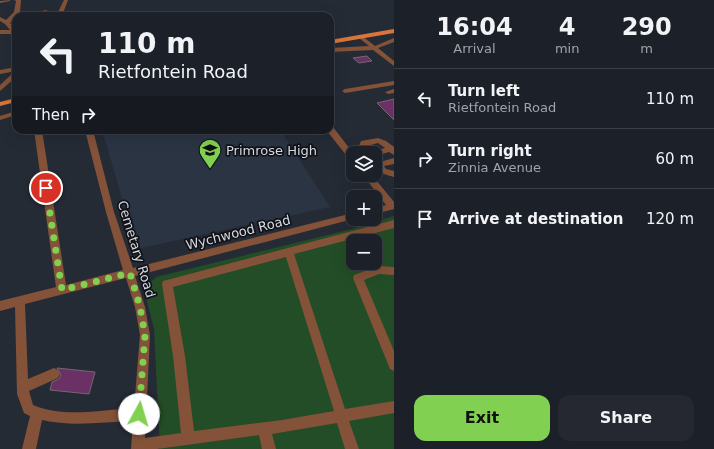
<!DOCTYPE html>
<html lang="en">
<head>
<meta charset="utf-8">
<style>
	body { margin:0; font-family:"DejaVu Sans",sans-serif; background:#252830; color:#f1f3f6; height:100vh; display:flex; flex-direction:column; font-size:15px; white-space:nowrap }
	* { box-sizing:border-box; margin:0 }
	p { font-size:13px; color:#a0a3a8 }
	.icon { flex:none; width:22px; height:22px; fill:none; stroke:currentColor; stroke-width:2; stroke-linecap:round; stroke-linejoin:round }
	.map { position:relative; flex:1; overflow:hidden }
	.side { display:flex; flex-direction:column; background:#1c2028; width:320px }
	.side>* { flex:none }
	.banner { position:absolute; left:12px; top:12px; width:322px; height:122px; border-radius:12px; box-shadow:0 4px 16px #0002,0 0 0 1px #3a3e45; background:#1c2028; color:#f1f3f6; overflow:hidden }
	.tools { position:absolute; left:346px; top:146px; display:grid; gap:8px }
	.tools a { display:grid; place-items:center; width:36px; height:36px; border-radius:8px; background:#1c2028; box-shadow:0 4px 16px #0002,0 0 0 1px #3a3e45; font-size:20px }
	.pin { position:absolute; display:grid; place-items:center; width:34px; height:34px; color:#fff; margin:-17px; border:2px solid #fff; border-radius:50%; box-shadow:0 1px 4px #0007 }
	.me { position:absolute; width:44px; margin:-22px; rotate:6deg; stroke-linejoin:round; filter:drop-shadow(0 0 3px #0008) }
	.turn { display:flex; align-items:center; gap:14px; height:84px; padding:0 20px; font-size:18px }
	.turn .icon { width:52px; height:52px; stroke-width:2.5 }
	.turn b { display:block; font-size:28px; line-height:34px }
	.then { display:flex; align-items:center; height:38px; padding:0 20px; background:#0003; gap:8px; font-size:15px }
	.eta { display:flex; justify-content:space-evenly; align-items:center; height:68px; text-align:center }
	.eta b { font-size:24px; font-weight:700; line-height:28px }
	.cta { display:flex; gap:8px; margin-top:auto; padding:8px 20px }
	.cta a { flex:1; height:46px; border-radius:12px; background:#81d051; color:#111; font-size:16px; font-weight:700; line-height:46px; text-align:center }
	.cta a+a { background:#252830; color:#f1f3f6 }
	ul { padding:0; list-style:none }
	li { display:flex; align-items:center; gap:12px; height:60px; padding:0 20px; border-top:1px solid #3a3e45 }
	li div { flex:1 }
	li b { display:block; font-size:15px }
	li em { font-style:normal }
	main { display:flex; flex:1; min-height:0 }
	.map>svg:first-child { display:block }
	.built { fill:#2b3443 }
	.green { fill:#234d26; fill-rule:evenodd }
	.building { fill:#6b3065; stroke:#736871 }
	.lines { fill:none; stroke-linecap:round; stroke-linejoin:round }
	.minor { fill:#835238; fill-rule:evenodd }
	.major { fill:#d9753a; fill-rule:evenodd }
	.route { stroke:#81d051; stroke-width:7; stroke-dasharray:0 12.6 }
	.labels { text-anchor:middle; stroke-width:3.5; stroke-linejoin:round; paint-order:stroke }
	.poi-label { font-size:13px; fill:#d5d9e0; stroke:#111318; text-anchor:start }
	.street-label { font-size:13px; fill:#d5d9e0; stroke:#111318 }
</style>
</head>
<body>
<main>
<div class="map">
<svg width="394" height="449" viewBox="0 0 394 449">
	<rect width="100%" height="100%" fill="#252b35"/>
	<!-- built -->
	<path class="built" d="M102,130H305L283,134L330,207L137,249Z"/>
	<!-- green -->
	<path class="green" d="M394,216V449H160L154,329L144,289L156,277L352,229ZM353,241H375V263H353Z"/>
	<!-- building -->
	<path class="building" d="M367,56L372,61L359,63L353,58Z
		M394,99V120L377,103Z
		M57,368L95,372L89,394L50,390L52,382L59,379L61,375Z"/>
	<g class="lines">
		<!-- minor -->
		<path class="minor" d="M10,0V1L0,3V1Z
			M14,0H21L20,12L10,23L16,30V34H0V30H10L5,24L0,21V17L6,20L14,12L16,1Z
			M64,0H68L62,16H56Z
			M44,10L49,11L45,16H39Z
			M361,35L375,46L394,38V42L378,48L394,61V66L373,50L330,52V48L369,46L359,38L358,37Z
			M16,67V71L0,74V70Z
			M12,74H16V77L0,91V85Z
			M394,81V85L345,93L342,91L345,89Z
			M394,89V93L388,94L385,92Z
			M16,111V115L0,120V116Z
			M330,127H333L353,153V161L350,160L327,131L330,130Z
			M34,130H42L66,285L123,270L106,212L85,130H93L114,212L133,268L353,213V219H354H353L135,276L145,307L150,335L145,438L181,433L173,356L162,284L163,281L394,220V228L294,254L345,409L394,401V413L349,421L359,449H345L337,423L272,434L276,449H262L259,435L157,449H131L133,421C103,422 72,427 42,420L36,449H22L30,416L24,413L17,394L15,307L0,311V301L56,287ZM286,257L334,411L282,420L194,431L185,356L173,287ZM126,278L135,307L140,335L134,408C102,410 64,418 33,405L29,391L58,378L60,374L58,370L54,368L28,379L25,304Z
			M378,138L386,141L394,147V155L389,152L375,156V153H365L359,146L361,141ZM378,143L385,148L372,152L367,146Z
			M375,158L380,162L394,158V164L384,166L386,169L394,171V177C381,173 375,173 375,158Z
			M363,175H372L394,202V209L375,214V208L386,205Z
			M379,266L394,267V275L379,274L364,280L394,351V371L390,369L353,278L354,275Z"/>
		<!-- major -->
		<path class="major" d="M394,29V33L330,44V40Z
			M16,98V102L0,106V102Z"/>
	</g>
	<g class="lines">
		<!-- route -->
		<path class="route" d="M46,188L62,290L130,273L140,307L145,335L139,414"/>
	</g>
	<!-- icons -->
	<defs>
		<g id="school-pin" transform="scale(1.15)"><path d="M0 17L-7.5 6A9.5 9.5 0 1 1 7.5 6Z" fill="#81d051" stroke="#111318"/><path d="M0-5L7-2L0 1L-7-2ZM-4 1L0 2.5L4 1V4Q0 6-4 4Z" fill="#111"/></g>
	</defs>
	<g fill-rule="evenodd">
		<use href="#school-pin" x="210" y="150"/>
	</g>
	<g class="labels">
		<!-- poi labels -->
		<g class="poi-label">
			<text x="226" y="155">Primrose High</text>
		</g>
		<!-- street labels -->
		<g class="street-label">
			<text transform="translate(238 232) rotate(-14)" y="5">Wychwood Road</text>
			<text transform="translate(137 249) rotate(73)" y="5">Cemetary Road</text>
		</g>
	</g>
</svg>
<div class="tools">
<a><svg class="icon" aria-label="layers" viewBox="0 0 24 24"><path d="M12 4l9 5-9 5-9-5zM3 14l9 5 9-5"/></svg></a>
<a>+</a>
<a>−</a>
</div>
<div class="pin" style="left:46px;top:188px;background:#d93025"><svg class="icon" aria-label="arrive" viewBox="0 0 24 24"><path d="M6 21V4h12l-3 4 3 4H6"/></svg></div>
<svg class="me" style="left:139px;top:414px" viewBox="-20 -20 40 40"><circle r="19" fill="#fff"/><path d="M0-13L10 11 0 6-10 11z" fill="#81d051"/></svg>
<div class="banner">
<div class="turn"><svg class="icon" aria-label="left" viewBox="0 0 24 24"><path d="M17 20v-9H6M10 6l-5 5 5 5"/></svg><div><b>110 m</b>Rietfontein Road</div></div>
<div class="then">Then<svg class="icon" aria-label="right" viewBox="0 0 24 24"><path d="M7 20v-9h11M14 6l5 5-5 5"/></svg></div>
</div>
</div>
<section class="side">
<div class="eta">
<div><b>16:04</b><p>Arrival</p></div>
<div><b>4</b><p>min</p></div>
<div><b>290</b><p>m</p></div>
</div>
<ul>
<li><svg class="icon" aria-label="left" viewBox="0 0 24 24"><path d="M17 20v-9H6M10 6l-5 5 5 5"/></svg><div><b>Turn left</b><p>Rietfontein Road</p></div><em>110 m</em></li>
<li><svg class="icon" aria-label="right" viewBox="0 0 24 24"><path d="M7 20v-9h11M14 6l5 5-5 5"/></svg><div><b>Turn right</b><p>Zinnia Avenue</p></div><em>60 m</em></li>
<li><svg class="icon" aria-label="arrive" viewBox="0 0 24 24"><path d="M6 21V4h12l-3 4 3 4H6"/></svg><div><b>Arrive at destination</b></div><em>120 m</em></li>
</ul>
<div class="cta"><a>Exit</a><a>Share</a></div>
</section>
</main>
</body>
</html>
